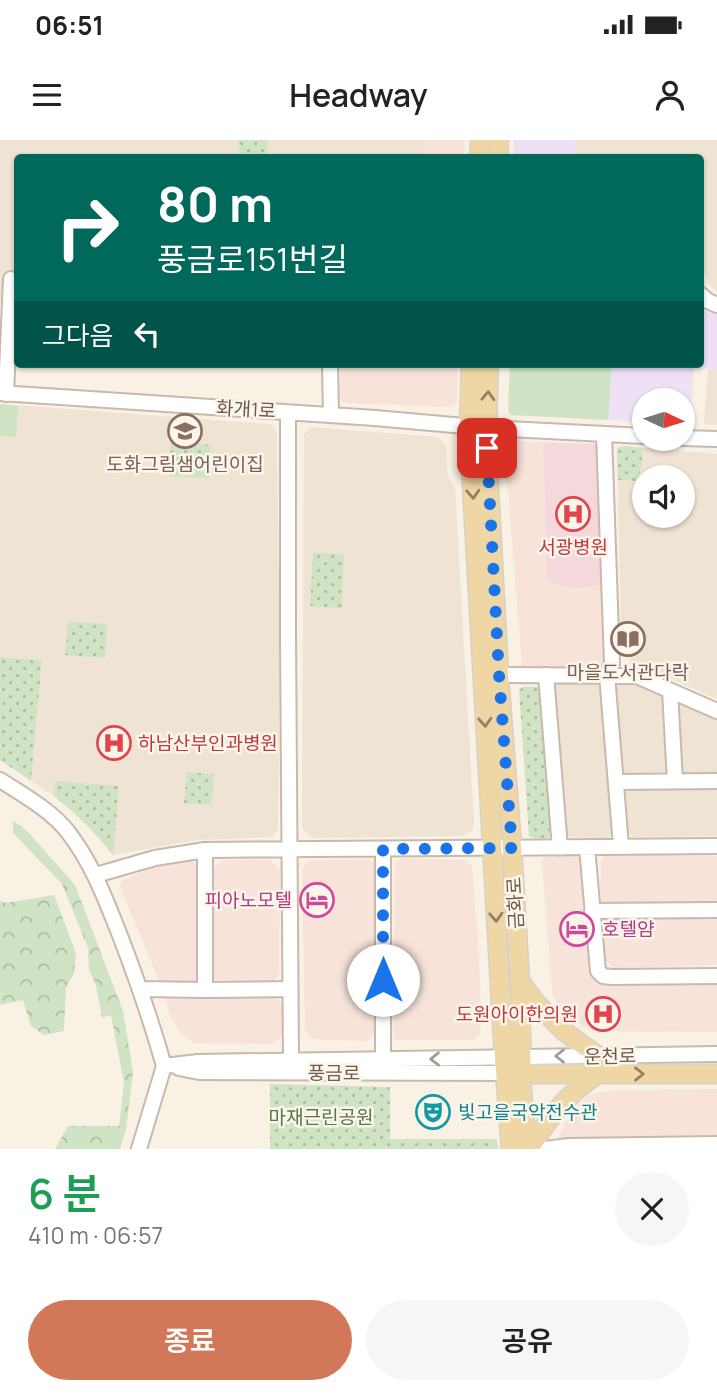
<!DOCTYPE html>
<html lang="ko">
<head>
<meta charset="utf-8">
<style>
	body { margin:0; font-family:Manrope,"Noto Sans KR",sans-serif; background:#f6f6f6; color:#222; height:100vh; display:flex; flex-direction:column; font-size:26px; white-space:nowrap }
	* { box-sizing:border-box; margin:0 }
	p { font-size:23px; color:#767676 }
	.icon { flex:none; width:38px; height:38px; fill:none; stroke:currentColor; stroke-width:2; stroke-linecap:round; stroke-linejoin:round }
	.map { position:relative; height:1009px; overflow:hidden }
	.panel { display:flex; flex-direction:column; background:#fff; flex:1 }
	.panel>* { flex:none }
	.top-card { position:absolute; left:14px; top:14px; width:690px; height:214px; border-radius:7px; box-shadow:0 2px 5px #0004; background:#00695c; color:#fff; overflow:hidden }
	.needle { width:46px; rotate:94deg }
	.controls { position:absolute; left:632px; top:248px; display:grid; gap:14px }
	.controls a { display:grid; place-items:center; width:63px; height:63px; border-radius:50%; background:#fff; box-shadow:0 2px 5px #0004; font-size:35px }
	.pin { position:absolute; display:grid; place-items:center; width:60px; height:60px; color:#fff; margin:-30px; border-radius:14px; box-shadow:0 4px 10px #0006 }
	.me { position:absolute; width:77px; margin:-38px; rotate:0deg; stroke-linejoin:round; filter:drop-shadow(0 0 5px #0008) }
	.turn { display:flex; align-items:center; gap:24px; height:147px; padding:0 28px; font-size:32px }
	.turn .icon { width:91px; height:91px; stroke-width:2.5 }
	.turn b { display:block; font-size:49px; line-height:60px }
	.then { display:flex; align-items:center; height:66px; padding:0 28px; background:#0003; gap:14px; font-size:26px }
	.round { display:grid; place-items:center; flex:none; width:74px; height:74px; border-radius:37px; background:#f6f6f6 }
	.summary { display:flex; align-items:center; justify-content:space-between; height:119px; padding:0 28px }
	h1 { font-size:42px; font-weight:600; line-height:52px; color:#1e9e55 }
	.cta { display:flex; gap:14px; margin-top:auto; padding:14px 28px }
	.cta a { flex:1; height:80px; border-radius:42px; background:#d27859; color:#fff; font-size:28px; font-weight:600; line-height:80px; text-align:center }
	.cta a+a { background:#f6f6f6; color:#222 }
	.status { display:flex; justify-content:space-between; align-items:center; height:49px; padding:0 35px; background:#fff; direction:ltr }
	.status svg { height:19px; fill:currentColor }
	header { display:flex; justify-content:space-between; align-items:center; height:91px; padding:0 28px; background:#fff; font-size:32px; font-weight:600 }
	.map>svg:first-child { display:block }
	.residential { fill:#efe3d3; fill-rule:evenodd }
	.commercial { fill:#f7e3d9 }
	.education { fill:#eee1f5 }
	.medical { fill:#f5d8db }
	.green { fill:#d0e4c5 }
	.forest { fill:url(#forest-crowns) }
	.park { fill:url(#park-dots) }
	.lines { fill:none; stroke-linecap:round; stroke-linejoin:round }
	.minor-casing { stroke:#c8b9ac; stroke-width:18 }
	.major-casing { stroke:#d6d1cd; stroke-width:21 }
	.minor { stroke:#fff; stroke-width:14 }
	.major { stroke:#efd6a5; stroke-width:18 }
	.oneway { stroke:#947f67 }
	.oneway2 { stroke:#a79c94 }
	.route { stroke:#1a73e8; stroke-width:12; stroke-dasharray:0 21.6 }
	.labels { text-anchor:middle; stroke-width:5; stroke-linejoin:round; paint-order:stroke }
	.street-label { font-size:19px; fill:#6d5a4d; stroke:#fcf5e9 }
	.education-label { font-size:19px; fill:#785e54; stroke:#fcf5e9 }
	.health-label { font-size:19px; fill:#be3a42; stroke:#fcf5e9 }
	.hotel-label { font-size:19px; fill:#b23c85; stroke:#fcf5e9; text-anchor:end }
	.culture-label { font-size:19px; fill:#0d838f; stroke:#fcf5e9; text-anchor:start }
	.park-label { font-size:19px; fill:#56774a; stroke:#fcf5e9 }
</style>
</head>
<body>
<div class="status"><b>06:51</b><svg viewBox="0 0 49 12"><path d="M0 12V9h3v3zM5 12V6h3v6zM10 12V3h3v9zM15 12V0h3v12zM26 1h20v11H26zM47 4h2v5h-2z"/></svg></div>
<header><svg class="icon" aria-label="menu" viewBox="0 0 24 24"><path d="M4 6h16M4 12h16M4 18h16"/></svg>Headway<svg class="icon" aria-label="person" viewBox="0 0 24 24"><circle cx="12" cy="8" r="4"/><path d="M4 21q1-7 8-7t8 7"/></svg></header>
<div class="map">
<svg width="717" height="1009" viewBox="0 0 717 1009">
	<defs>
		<pattern id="forest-crowns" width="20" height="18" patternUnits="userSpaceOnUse" patternTransform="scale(1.75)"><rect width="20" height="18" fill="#d0e4c5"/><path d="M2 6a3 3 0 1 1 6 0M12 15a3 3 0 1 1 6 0" fill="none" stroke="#adbca2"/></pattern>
		<pattern id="park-dots" width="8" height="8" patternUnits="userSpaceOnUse" patternTransform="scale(1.75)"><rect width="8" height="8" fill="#d0e4c5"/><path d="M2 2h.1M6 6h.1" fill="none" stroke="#adbca2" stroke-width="1.8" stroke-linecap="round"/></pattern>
	</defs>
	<rect width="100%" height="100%" fill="#f9f1e4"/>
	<!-- residential -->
	<path class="residential" d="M0,0H423L424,17L18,18L17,164L0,161Z
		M576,0H717V151L710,146L700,122V18L575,17Z
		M708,229L717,230V285L704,284Z
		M0,264L271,284L277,292L280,537L278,690L272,697L197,700L113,715L101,700L76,673L54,656L31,641L42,520L0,517Z
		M310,287L438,297L446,306L448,336L455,348L474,684L471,691L462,696L312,698L302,688L304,295Z
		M623,306L717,314V559L644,527L628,524L638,501V485L621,484L617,308ZM644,338H682V376H644Z
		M558,539L596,541L601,547L614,691L608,698L569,697L565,693L554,545Z
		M619,541L638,542L656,550L663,557L669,632L665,636L627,637L622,632L615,547Z
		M685,562L717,575V637L687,636L681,630L678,568Z
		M717,647V696L633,697L627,690L623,654L630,648Z"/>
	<!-- commercial -->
	<path class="commercial" d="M423,0H465L464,17H424Z
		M340,224H458L457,262L451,267L343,263L340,256Z
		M513,301L543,302L547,439L592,447L604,443L607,523L604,527H522L505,313Z
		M549,713H579L584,719L593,836L717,842V892L597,891L585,887L573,881L560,870L552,853L542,720Z
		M607,714L717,716V763H603L600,759L601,720Z
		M401,718L465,720L472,727L479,814L481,870L480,894L473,900H396L393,896L395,724Z
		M370,719L377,726L376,892L367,901L312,899L305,891L302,729L310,720Z
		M222,720H271L280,731L279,835L274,841L216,840L209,833L210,729Z
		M193,721L198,727L197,845L160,844L120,746L122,740L154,727Z
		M608,775H717V825L614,828L604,819L602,779Z
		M164,854L275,856L282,864V895L273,904L193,903L179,891L170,875Z
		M717,949V999H558L565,983L578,964L591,954L619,950Z"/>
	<!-- education -->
	<path class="education" d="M514,0H576L575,17H513Z
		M700,171L717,172V230L694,228L690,285H683L682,261H644V282L511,275L508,270L510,224H700Z"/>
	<!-- medical -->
	<path class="medical" d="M543,302L596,304L599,308L604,443L592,447L580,448L563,446L547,440Z"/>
	<!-- green -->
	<path class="green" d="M510,224H612L608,280L511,275L508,270Z
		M0,264L18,266L16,297L0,296Z"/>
	<!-- forest -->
	<path class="forest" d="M13,680L29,693L75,745L123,871L133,932L126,989L120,1009H55L68,986H119L124,943L111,875L102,878L96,845L89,830L88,808L62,744L13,693Z
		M54,755L76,813L74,833L66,848L64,891L44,895L31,886L23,860L0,865V761L6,763Z"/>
	<!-- park -->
	<path class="park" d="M238,0H267L268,17H240Z
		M171,303L211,305L209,338L169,336Z
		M623,306L642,308V325L637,341L618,340L617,308Z
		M313,413L344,414L342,468L310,466Z
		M68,481L107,484L105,518L65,515Z
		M0,517L42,520L31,641L0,620Z
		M522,547H538L542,550L552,694L547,699L534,698L529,696L519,550Z
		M187,632L214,634L211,665L184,663Z
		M55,641L119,646L113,715C96,693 76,674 54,656Z
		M270,944L390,947V999H497L498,1009H270Z"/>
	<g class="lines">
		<!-- minor casing -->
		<g class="minor-casing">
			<path id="minor" d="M700,154L708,161L717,165
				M330,224L331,275
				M0,253L375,278L487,288L644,296
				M6,254L11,139
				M288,272V498L291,920
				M604,294L612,523L607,535L621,706
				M682,298L717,299
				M499,535L637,536L717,571
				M546,535L560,708
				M670,551L675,641
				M0,640C22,654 52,671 68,692C92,723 105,758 119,793C136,837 151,880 164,926
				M616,642L717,641
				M587,707L598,831L603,836L612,837L717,836
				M205,710V850L289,849
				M96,735L155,718L205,710L717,706
				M592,771L717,770
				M140,849L205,850
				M383,919V709
				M164,926L198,922L717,914
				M179,928L199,932L515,933
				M139,1009L164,926
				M545,1009L569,1006L717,1004"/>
		</g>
		<!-- major casing -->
		<g class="major-casing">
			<path id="major" d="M479,18L480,0
				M498,18L499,0
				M471,224L469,286L470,309L504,918L511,1009
				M489,224L487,288L489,349L499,535L512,708L520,841L522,953L527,1009
				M520,841L536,863L565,892L598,916
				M522,934H717
				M529,1009C549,978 565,956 596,935"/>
		</g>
		<!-- minor -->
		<use href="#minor" class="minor"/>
		<!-- major -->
		<use href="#major" class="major"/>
	</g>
	<!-- one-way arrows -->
	<defs><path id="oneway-chevron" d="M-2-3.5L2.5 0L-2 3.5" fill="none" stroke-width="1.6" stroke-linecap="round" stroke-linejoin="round" transform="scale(1.75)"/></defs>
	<g class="oneway">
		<use href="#oneway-chevron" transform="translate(488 256) rotate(-88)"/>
		<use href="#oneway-chevron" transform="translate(473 354) rotate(87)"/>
		<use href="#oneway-chevron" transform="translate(485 582) rotate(87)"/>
		<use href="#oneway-chevron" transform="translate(496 777) rotate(87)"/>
		<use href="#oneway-chevron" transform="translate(639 934)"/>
	</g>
	<g class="oneway2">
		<use href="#oneway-chevron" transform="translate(560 916) rotate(-180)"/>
		<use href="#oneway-chevron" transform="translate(435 919) rotate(179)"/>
	</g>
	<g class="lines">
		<!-- route -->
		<path class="route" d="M383,840V709L512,708L499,535L487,308"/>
	</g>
	<!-- icons -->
	<defs>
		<g id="school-ring" transform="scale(1.75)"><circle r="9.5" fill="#fcf5e9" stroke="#8d6e63" stroke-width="1.5"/><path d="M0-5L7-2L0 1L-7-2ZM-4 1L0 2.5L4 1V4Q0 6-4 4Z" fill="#8d6e63"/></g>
		<g id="hospital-ring" transform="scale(1.75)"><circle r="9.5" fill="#fcf5e9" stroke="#e0444e" stroke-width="1.5"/><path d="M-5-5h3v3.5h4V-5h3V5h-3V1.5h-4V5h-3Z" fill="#e0444e"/></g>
		<g id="library-ring" transform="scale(1.75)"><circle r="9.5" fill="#fcf5e9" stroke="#8d6e63" stroke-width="1.5"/><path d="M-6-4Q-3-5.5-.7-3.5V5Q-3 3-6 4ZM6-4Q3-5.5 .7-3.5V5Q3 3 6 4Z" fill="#8d6e63"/></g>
		<g id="hotel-ring" transform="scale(1.75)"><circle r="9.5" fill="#fcf5e9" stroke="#d1479c" stroke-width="1.5"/><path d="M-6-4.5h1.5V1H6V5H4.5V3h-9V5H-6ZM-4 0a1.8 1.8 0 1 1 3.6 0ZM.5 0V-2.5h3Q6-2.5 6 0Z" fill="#d1479c"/></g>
		<g id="theatre-ring" transform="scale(1.75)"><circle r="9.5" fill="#fcf5e9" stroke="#0f9aa8" stroke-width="1.5"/><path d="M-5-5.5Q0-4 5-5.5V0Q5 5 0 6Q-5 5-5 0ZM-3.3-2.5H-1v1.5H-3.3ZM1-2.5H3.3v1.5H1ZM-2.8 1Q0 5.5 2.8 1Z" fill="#0f9aa8"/></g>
	</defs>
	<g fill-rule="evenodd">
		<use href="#school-ring" x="185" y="291"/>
		<use href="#hospital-ring" x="573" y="374"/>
		<use href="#library-ring" x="628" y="499"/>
		<use href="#hospital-ring" x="114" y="603"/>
		<use href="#hotel-ring" x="317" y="760"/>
		<use href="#hotel-ring" x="577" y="789"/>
		<use href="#hospital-ring" x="603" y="874"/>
		<use href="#theatre-ring" x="433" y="972"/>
	</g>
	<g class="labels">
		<!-- street labels -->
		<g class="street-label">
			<text transform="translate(246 269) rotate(3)" y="7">화개1로</text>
			<text transform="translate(515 763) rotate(-93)" y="7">금화로</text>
			<text transform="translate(610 916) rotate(-1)" y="7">운천로</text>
			<text x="334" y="940">풍금로</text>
		</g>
		<!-- education labels -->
		<g class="education-label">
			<text x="185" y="331">도화그림샘어린이집</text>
			<text x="628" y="539">마을도서관다락</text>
		</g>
		<!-- health labels -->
		<g class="health-label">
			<text x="573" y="414">서광병원</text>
			<text x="138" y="610" text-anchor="start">하남산부인과병원</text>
			<text x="578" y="881" text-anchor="end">도원아이한의원</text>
		</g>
		<!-- hotel labels -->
		<g class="hotel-label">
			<text x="292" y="767">피아노모텔</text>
			<text x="602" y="796" text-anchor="start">호텔얌</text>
		</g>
		<!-- culture labels -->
		<g class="culture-label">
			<text x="458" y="979">빛고을국악전수관</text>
		</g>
		<!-- park labels -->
		<g class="park-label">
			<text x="321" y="984">마재근린공원</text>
		</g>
	</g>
</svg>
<div class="controls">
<a><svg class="needle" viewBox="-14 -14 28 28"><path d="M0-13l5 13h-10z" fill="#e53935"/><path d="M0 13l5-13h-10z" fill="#767676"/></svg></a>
<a><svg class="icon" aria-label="sound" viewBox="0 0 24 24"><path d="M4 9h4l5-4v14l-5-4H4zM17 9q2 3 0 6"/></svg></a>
</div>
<div class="pin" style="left:487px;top:308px;background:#d93025"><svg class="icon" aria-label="arrive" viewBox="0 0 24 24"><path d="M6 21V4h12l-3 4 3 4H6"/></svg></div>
<svg class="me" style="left:383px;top:840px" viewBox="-20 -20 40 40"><circle r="19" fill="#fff"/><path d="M0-13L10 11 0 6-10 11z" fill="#1a73e8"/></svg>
<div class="top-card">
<div class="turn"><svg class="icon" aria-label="right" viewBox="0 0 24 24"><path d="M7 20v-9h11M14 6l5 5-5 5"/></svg><div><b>80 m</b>풍금로151번길</div></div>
<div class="then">그다음<svg class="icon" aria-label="left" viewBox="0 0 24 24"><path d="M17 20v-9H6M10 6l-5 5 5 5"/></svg></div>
</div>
</div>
<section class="panel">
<div class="summary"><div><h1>6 분</h1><p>410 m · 06:57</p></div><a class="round"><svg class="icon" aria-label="close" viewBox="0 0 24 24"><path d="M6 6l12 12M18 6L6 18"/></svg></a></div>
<div class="cta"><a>종료</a><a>공유</a></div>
</section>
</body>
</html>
